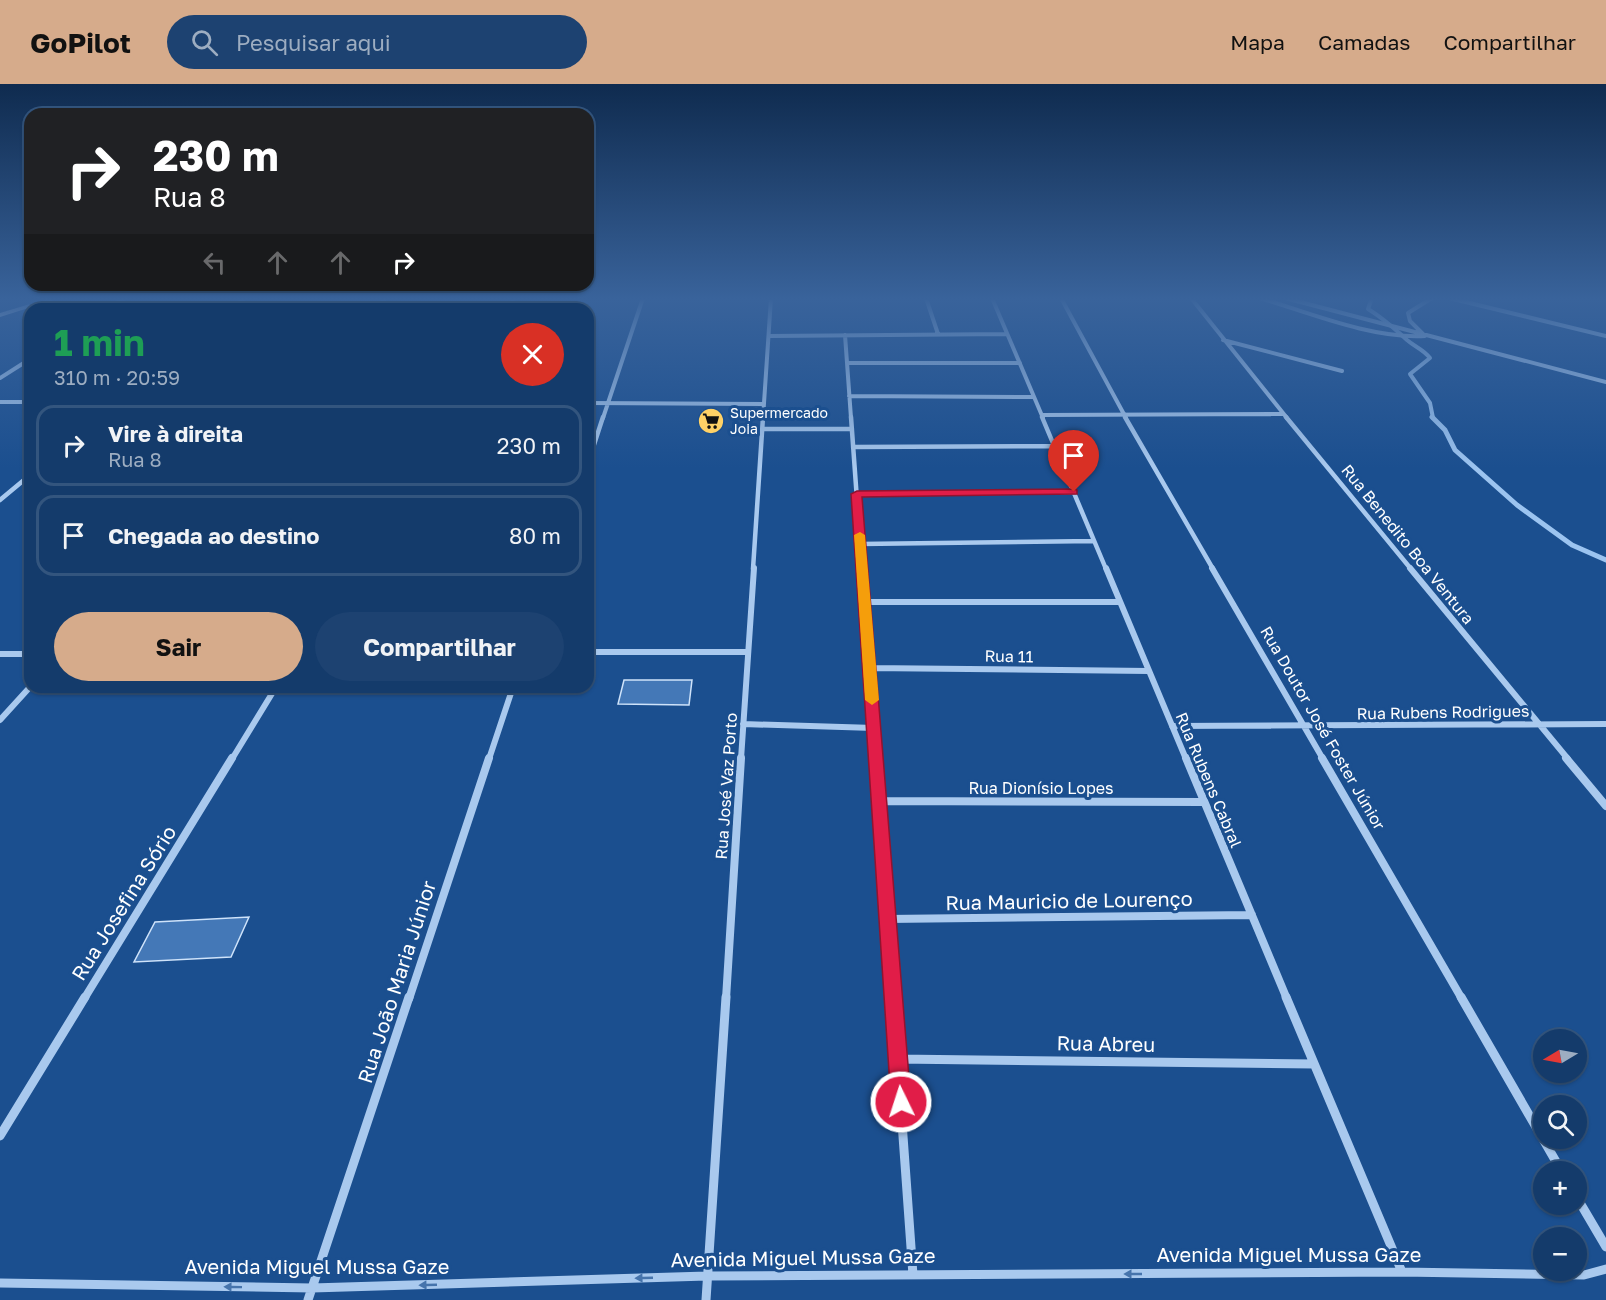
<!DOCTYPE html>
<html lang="pt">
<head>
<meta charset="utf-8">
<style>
	body { margin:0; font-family:"Golos Text",sans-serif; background:#1d4271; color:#f1f3f6; height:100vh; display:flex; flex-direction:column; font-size:22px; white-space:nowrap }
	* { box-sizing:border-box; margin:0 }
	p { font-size:20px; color:#9dadc1 }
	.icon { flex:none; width:33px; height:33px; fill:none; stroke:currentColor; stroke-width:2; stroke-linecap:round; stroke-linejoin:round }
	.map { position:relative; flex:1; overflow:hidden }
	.side { position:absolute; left:24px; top:219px; width:570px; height:390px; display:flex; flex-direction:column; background:#143b6b; border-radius:18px; box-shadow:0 2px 4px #0004,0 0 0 2px #33557e }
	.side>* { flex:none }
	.banner { position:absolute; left:24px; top:24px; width:570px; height:183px; border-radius:18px; box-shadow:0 2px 4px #0004,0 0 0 2px #33557e; background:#202124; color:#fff; overflow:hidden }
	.needle { width:39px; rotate:260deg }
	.fabs { position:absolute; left:1533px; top:945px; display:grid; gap:12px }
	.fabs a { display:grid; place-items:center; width:54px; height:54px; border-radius:50%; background:#143b6b; box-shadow:0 2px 4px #0004,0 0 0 2px #33557e; font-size:30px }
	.pin { position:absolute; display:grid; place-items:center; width:51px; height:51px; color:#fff; margin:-62px -26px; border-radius:50% 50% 50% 0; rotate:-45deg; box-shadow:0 0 6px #0007 }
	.pin .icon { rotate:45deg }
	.me { position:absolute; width:66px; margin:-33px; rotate:356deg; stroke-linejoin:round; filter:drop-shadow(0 0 4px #0008) }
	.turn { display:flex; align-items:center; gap:21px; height:126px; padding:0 30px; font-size:27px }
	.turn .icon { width:78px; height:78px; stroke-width:2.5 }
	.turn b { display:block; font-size:42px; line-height:51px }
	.lanes { display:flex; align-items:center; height:57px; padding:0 30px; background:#0003; justify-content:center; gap:30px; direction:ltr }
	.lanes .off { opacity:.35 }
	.round { display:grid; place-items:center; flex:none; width:63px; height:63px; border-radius:32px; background:#1d4271 }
	.summary { display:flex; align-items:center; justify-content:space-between; height:102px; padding:0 30px }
	h1 { font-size:36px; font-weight:700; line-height:45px; color:#1e9e55 }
	.primary-button { display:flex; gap:12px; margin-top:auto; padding:12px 30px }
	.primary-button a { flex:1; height:69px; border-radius:36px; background:#d6ab8b; color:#111; font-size:24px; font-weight:700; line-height:69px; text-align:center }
	.primary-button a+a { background:#1d4271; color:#f1f3f6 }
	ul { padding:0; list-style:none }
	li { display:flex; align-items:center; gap:18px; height:81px; margin:0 12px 9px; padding:0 18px; border:3px solid #33557e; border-radius:18px }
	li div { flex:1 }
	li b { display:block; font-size:22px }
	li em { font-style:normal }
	header { display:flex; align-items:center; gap:36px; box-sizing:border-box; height:84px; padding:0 30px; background:#d6ab8b; color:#111 }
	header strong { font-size:28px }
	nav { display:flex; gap:33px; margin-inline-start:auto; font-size:21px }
	.search { width:420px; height:54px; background:#1d4271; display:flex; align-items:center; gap:15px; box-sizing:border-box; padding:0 21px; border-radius:33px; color:#9dadc1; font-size:22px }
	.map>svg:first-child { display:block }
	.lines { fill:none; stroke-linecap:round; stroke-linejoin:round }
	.stream-far1 { stroke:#9cc4f0; stroke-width:4 }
	.stream { stroke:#9cc4f0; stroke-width:5 }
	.building { fill:#4478b7; stroke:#cfe3fa; stroke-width:1.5 }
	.street-far4 { stroke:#a9c9ee; stroke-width:4 }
	.street-far3 { stroke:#a9c9ee; stroke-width:4.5 }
	.street-far2 { stroke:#a9c9ee; stroke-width:6 }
	.street-far1 { stroke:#a9c9ee; stroke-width:8 }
	.street { stroke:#a9c9ee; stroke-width:9 }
	.secondary { fill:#d6e6fa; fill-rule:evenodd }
	.oneway { fill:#4674ac }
	.route { fill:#e11d48; stroke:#92132f; stroke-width:1.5 }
	.slow { fill:#f59e0b }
	.labels { text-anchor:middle; stroke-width:6; stroke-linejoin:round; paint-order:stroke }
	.far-poi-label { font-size:14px; fill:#fff; stroke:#1b4f8f; text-anchor:start }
	.street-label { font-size:16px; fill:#fff; stroke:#1b4f8f }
	.near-street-label { font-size:20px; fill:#fff; stroke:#1b4f8f }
</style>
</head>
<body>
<header>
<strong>GoPilot</strong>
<div class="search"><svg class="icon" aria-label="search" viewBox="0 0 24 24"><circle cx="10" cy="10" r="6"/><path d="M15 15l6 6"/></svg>Pesquisar aqui</div>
<nav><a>Mapa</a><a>Camadas</a><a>Compartilhar</a></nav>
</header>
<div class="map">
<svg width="1606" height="1216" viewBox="0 0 1606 1216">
	<rect width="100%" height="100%" fill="#1b4f8f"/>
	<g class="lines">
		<!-- stream-far1 -->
		<path class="stream-far1" d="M1372,214L1368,225C1383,234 1394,244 1407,256C1415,263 1423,265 1430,274L1410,290L1430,319L1433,334"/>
		<!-- stream -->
		<path class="stream" d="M1432,333L1445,346L1455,366L1517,421L1572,461L1606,476"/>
	</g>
	<!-- building -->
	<path class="building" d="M624,596H692L689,621L618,620Z
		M249,833L231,873L134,878L155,838Z"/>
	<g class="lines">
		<!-- street-far4 -->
		<path class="street-far4" d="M926,214L938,250
			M992,214L1043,334
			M1061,214L1126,334
			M1191,214L1287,334
			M1260,214C1310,229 1372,255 1425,252L1410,237L1408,229L1432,214
			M1285,214L1606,298
			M1449,214L1606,252
			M107,225L124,214
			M231,225L244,214
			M375,225L385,214
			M507,225L514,214
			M845,251L851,334
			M769,252L1007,250
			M1223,256L1342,287
			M847,279H1020
			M0,294L30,275
			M849,312L1034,313
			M0,318H30
			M588,319L764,320
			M1042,331L1283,330
			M603,334L643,214
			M763,334L771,214"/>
		<!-- street-far3 -->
		<path class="street-far3" d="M851,333L862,485
			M1042,333L1106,485
			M1125,333L1213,485
			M1286,333L1411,485
			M762,345H852
			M853,363L1054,362
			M588,379L603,333
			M857,410L1074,408
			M0,416L30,391
			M860,460L1094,457
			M753,485L763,333"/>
		<!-- street-far2 -->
		<path class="street-far2" d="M862,484L876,675
			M1106,484L1186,675
			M1212,484L1323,675
			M1410,484L1568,675
			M865,518H1120
			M588,568H748
			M0,570H30
			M869,584L1149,587
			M0,636L30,603
			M743,640L874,644
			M1172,642L1606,640
			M232,675L276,603
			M489,675L513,603
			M741,675L754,484"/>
		<!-- street-far1 -->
		<path class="street-far1" d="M876,674L893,915
			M1186,674L1287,915
			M1322,674L1462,915
			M1566,674L1606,722
			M879,717L1204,718
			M887,835L1252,831
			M84,915L232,674
			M409,915L489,674
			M726,915L741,674"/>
		<!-- street -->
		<path class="street" d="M893,913L913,1191
			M1286,913L1402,1188
			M1461,913L1562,1088
			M898,975L1314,980
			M0,1052L85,913
			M1576,1112L1606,1163
			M0,1199L312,1204L707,1192L1402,1188L1584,1191L1606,1185
			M308,1216L409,913
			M706,1216L726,913"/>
		<!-- secondary -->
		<path class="secondary" d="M50,214H60L0,233V229Z"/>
	</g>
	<!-- one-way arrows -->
	<defs><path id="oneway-solid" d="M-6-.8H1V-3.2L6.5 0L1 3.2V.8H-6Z" transform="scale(1.5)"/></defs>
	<g class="oneway">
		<use href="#oneway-solid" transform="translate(1133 1190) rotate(180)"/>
		<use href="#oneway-solid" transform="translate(644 1194) rotate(178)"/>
		<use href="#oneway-solid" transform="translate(428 1201) rotate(178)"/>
		<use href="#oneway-solid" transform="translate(233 1203) rotate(-179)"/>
	</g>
	<!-- sky -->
	<linearGradient id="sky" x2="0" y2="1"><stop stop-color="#0f2b4f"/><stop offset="0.56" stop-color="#39639b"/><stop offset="1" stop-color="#39639b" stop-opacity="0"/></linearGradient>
	<rect width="1606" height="384" fill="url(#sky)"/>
	<!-- route -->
	<path class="route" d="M1074,405L1077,406V410L862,413L911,1018L908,1025L901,1028L894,1025L891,1018L851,410L857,407Z"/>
	<!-- slow -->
	<path class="slow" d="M860,448L865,451L879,616L872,621L865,616L854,451Z"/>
	<!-- icons -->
	<defs>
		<g id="supermarket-disc" transform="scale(1.35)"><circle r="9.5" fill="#ffd166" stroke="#1b4f8f"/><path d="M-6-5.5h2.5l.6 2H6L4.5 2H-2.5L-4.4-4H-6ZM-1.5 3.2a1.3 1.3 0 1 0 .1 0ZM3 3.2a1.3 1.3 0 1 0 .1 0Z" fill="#111"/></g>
	</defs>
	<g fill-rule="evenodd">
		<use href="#supermarket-disc" x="711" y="337"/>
	</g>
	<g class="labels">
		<!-- far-poi labels -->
		<g class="far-poi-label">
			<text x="730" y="334">Supermercado<tspan x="730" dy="16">Joia</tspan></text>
		</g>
		<!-- street labels -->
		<g class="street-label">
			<text transform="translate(1408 460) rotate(51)" y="6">Rua Benedito Boa Ventura</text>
			<text transform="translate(1009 572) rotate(1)" y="6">Rua 11</text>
			<text transform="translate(1443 628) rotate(-1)" y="6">Rua Rubens Rodrigues</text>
			<text transform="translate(1323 644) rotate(60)" y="6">Rua Doutor José Foster Júnior</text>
			<text transform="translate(1209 696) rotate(67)" y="6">Rua Rubens Cabral</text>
			<text transform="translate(726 702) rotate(-86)" y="6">Rua José Vaz Porto</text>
			<text x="1041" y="710">Rua Dionísio Lopes</text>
		</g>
		<!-- near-street labels -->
		<g class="near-street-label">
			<text transform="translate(1069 817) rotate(-1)" y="7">Rua Mauricio de Lourenço</text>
			<text transform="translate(124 819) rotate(-58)" y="7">Rua Josefina Sório</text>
			<text transform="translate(397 898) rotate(-72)" y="7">Rua João Maria Júnior</text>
			<text transform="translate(1106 960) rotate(1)" y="7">Rua Abreu</text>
			<text x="1289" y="1178">Avenida Miguel Mussa Gaze</text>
			<text transform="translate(803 1174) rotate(-1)" y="7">Avenida Miguel Mussa Gaze</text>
			<text x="317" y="1190">Avenida Miguel Mussa Gaze</text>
		</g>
	</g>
</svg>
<div class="fabs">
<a><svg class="needle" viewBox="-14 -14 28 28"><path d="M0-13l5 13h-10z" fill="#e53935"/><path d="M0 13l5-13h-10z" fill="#9dadc1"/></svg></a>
<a><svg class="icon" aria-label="search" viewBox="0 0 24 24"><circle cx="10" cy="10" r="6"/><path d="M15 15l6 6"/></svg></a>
<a>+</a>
<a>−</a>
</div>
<div class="pin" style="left:1074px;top:408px;background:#d93025"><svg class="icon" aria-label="arrive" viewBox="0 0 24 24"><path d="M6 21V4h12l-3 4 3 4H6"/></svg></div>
<svg class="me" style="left:901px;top:1018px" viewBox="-20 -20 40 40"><circle r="17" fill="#e11d48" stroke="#fff" stroke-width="3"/><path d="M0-11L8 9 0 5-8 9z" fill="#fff"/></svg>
<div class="banner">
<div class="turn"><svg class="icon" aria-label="right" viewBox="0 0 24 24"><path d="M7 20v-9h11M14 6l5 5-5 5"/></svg><div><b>230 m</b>Rua 8</div></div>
<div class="lanes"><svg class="icon off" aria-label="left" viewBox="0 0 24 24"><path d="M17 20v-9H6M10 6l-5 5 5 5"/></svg><svg class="icon off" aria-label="ahead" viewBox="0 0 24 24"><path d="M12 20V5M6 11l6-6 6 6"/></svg><svg class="icon off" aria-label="ahead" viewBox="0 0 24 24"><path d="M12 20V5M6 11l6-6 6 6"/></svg><svg class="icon" aria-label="right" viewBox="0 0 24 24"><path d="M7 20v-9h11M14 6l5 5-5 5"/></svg></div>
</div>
<section class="side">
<div class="summary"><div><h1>1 min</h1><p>310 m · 20:59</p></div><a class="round" style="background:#d93025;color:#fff"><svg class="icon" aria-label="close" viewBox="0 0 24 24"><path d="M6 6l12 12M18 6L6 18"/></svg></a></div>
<ul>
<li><svg class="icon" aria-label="right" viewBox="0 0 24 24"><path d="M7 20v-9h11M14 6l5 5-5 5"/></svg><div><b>Vire à direita</b><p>Rua 8</p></div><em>230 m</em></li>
<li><svg class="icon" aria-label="arrive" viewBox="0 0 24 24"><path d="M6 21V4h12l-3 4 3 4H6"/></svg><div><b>Chegada ao destino</b></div><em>80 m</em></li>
</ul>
<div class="primary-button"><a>Sair</a><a>Compartilhar</a></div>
</section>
</div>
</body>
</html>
